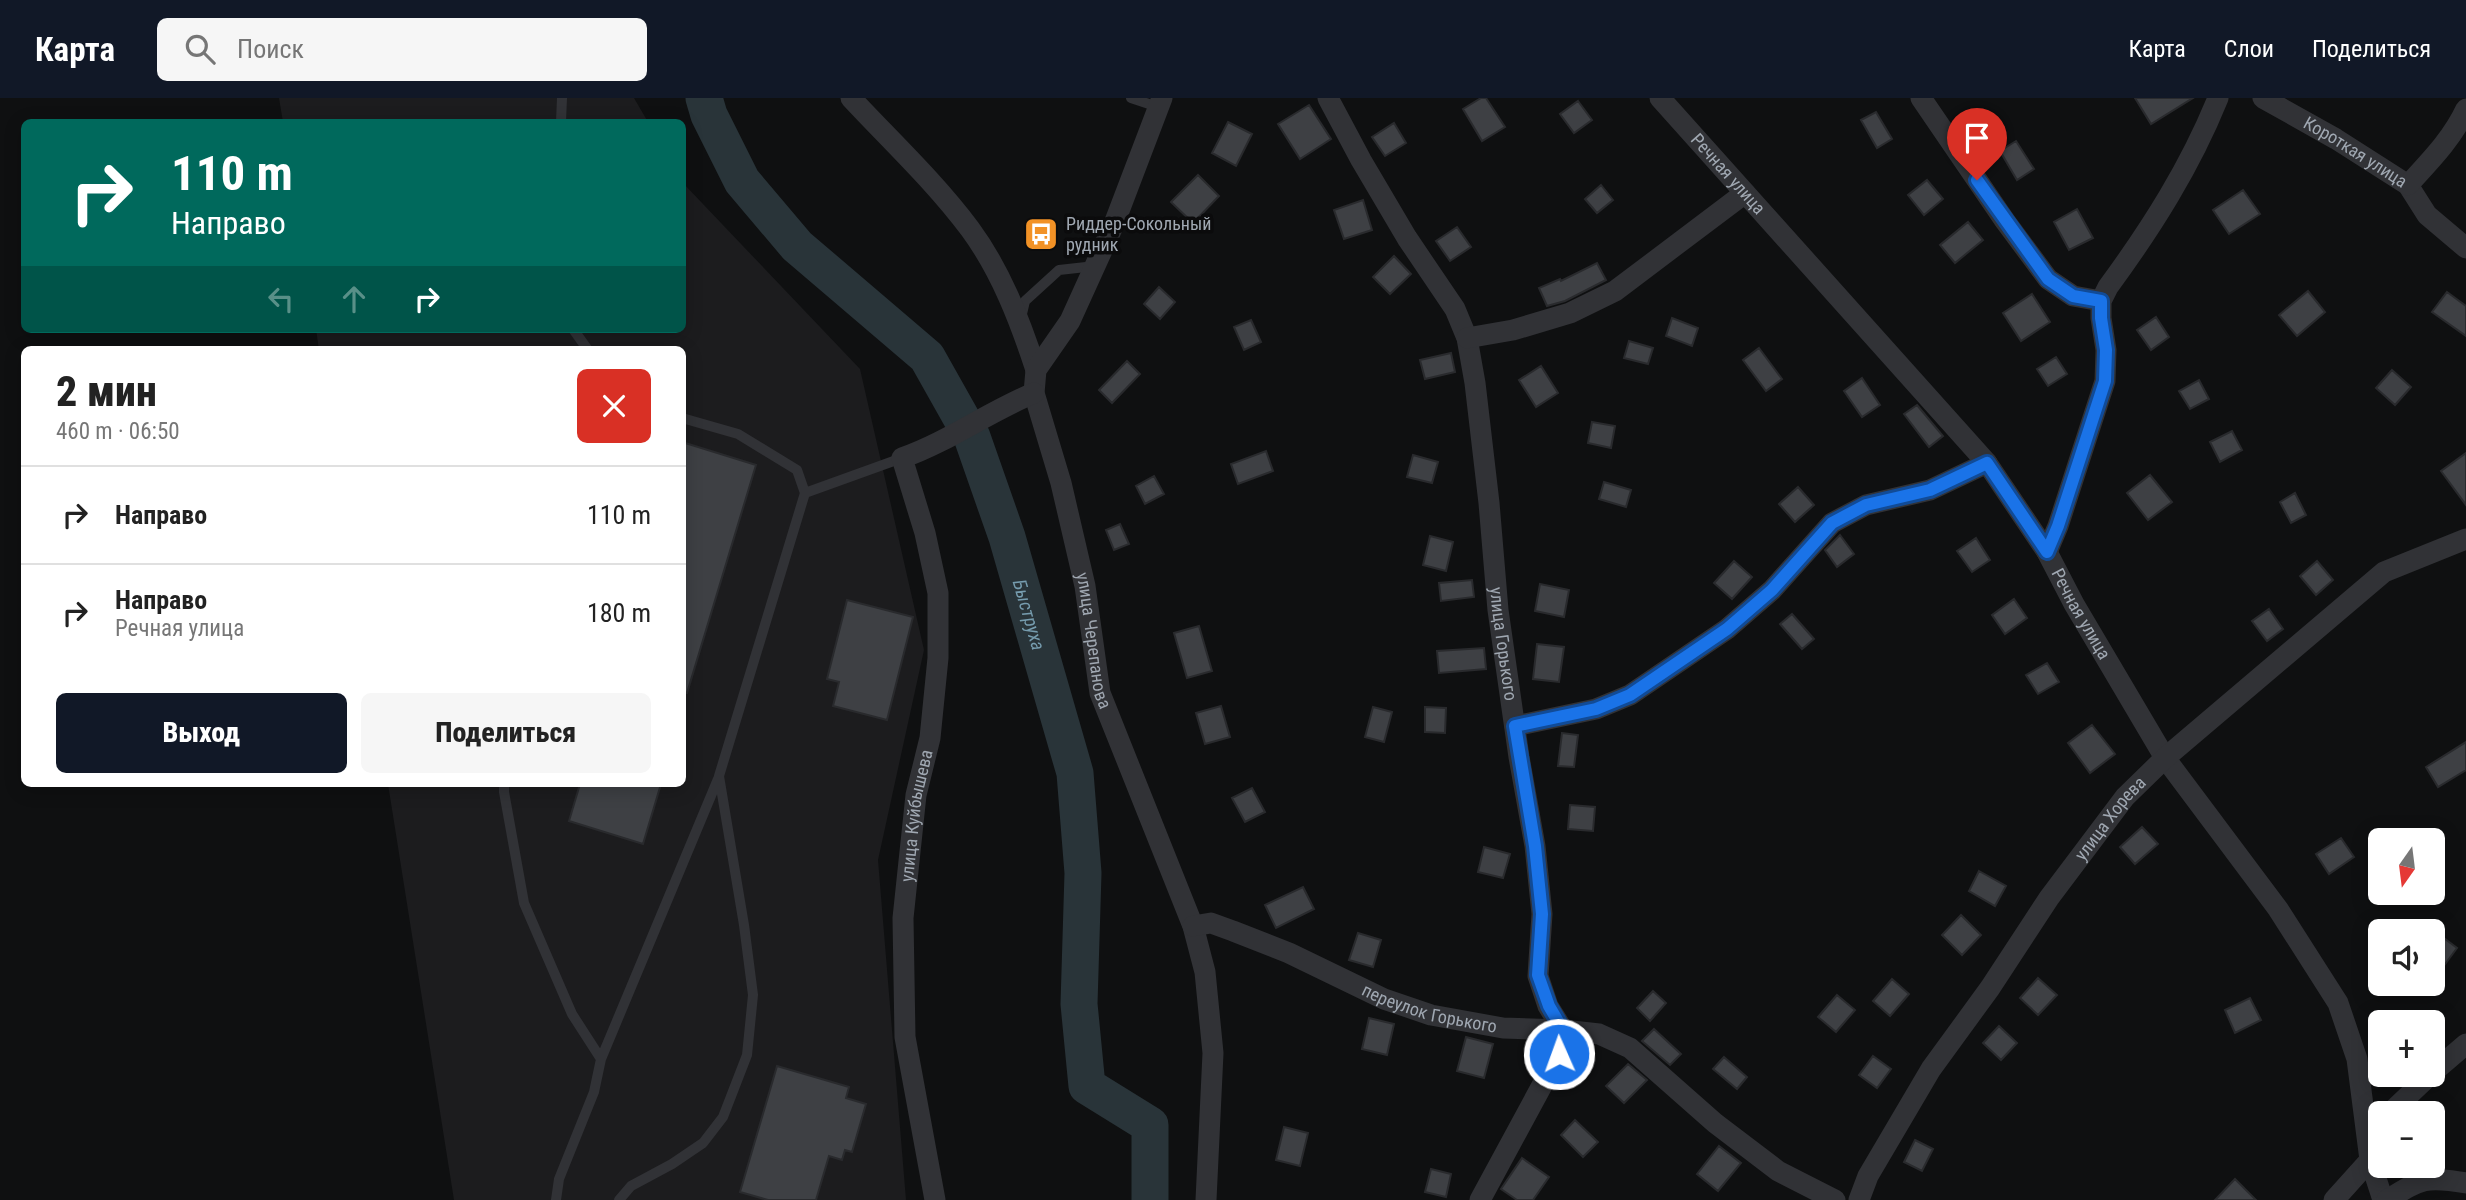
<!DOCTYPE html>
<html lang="ru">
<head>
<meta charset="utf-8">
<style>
	body { margin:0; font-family:"Roboto Condensed",sans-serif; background:#f6f6f6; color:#222; height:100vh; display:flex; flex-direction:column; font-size:26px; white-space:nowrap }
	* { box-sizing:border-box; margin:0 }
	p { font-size:23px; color:#767676 }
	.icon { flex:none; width:38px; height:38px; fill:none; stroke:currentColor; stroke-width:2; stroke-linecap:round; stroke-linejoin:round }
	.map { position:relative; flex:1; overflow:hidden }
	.side { position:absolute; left:21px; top:248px; width:665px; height:441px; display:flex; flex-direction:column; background:#fff; border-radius:10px; box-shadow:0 4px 18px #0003 }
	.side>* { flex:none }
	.guide { position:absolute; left:21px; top:21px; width:665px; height:214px; border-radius:10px; box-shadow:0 4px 18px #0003; background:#00695c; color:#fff; overflow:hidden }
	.needle { width:46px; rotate:194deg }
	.buttons { position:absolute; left:2368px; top:730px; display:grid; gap:14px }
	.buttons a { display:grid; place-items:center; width:77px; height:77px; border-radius:10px; background:#fff; box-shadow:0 4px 18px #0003; font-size:35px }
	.pin { position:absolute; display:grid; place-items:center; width:60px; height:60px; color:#fff; margin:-72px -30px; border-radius:50% 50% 50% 0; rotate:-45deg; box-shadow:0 0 7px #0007 }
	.pin .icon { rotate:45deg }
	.me { position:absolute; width:77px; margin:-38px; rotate:358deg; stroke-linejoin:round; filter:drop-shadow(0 0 5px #0008) }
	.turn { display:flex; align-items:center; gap:24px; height:147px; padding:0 35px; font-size:32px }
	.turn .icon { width:91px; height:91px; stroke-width:2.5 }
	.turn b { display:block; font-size:49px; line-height:60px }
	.lanes { display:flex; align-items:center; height:66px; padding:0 35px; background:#0003; justify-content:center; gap:35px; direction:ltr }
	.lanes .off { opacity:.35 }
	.round { display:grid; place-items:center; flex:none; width:74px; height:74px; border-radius:10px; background:#f6f6f6 }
	.overview { display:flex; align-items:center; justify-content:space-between; height:119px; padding:0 35px }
	h1 { font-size:42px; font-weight:800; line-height:52px }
	.button { display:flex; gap:14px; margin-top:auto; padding:14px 35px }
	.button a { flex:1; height:80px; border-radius:10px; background:#111827; color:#fff; font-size:28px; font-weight:800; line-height:80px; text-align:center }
	.button a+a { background:#f6f6f6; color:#222 }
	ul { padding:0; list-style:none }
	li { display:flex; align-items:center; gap:21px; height:98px; padding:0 35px; border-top:2px solid #e0e0e0 }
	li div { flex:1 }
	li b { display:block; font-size:26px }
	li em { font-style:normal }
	header { display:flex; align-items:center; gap:42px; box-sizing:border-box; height:98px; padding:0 35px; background:#111827; color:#fff }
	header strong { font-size:33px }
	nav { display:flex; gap:38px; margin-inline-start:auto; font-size:24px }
	.search { width:490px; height:63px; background:#f6f6f6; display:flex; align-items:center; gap:18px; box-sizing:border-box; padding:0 24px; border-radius:10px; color:#767676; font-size:26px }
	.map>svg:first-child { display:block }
	.built { fill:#1c1c1e }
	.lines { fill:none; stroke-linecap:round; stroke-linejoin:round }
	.river { stroke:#293439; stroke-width:37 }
	.building { fill:#3e4044; stroke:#292a2d; stroke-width:2 }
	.lane { stroke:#313236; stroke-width:10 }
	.street { stroke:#313236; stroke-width:21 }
	.route-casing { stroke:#114b97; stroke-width:18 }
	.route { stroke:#1a73e8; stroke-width:12 }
	.labels { text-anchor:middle; stroke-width:7; stroke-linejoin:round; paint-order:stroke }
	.street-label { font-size:18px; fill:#a0a8b2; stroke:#0b0b0c }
	.poi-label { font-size:18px; fill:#a0a8b2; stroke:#0b0b0c; text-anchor:start }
	.water-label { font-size:19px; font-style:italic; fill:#769cae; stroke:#0b0b0c }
</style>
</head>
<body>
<header>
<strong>Карта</strong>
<div class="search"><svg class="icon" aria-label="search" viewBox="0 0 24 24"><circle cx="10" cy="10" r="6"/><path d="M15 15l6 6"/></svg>Поиск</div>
<nav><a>Карта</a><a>Слои</a><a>Поделиться</a></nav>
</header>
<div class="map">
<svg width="2466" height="1102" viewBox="0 0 2466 1102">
	<rect width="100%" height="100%" fill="#0f1011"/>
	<!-- built -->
	<path class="built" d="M279,0H634L648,24H283Z
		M683,85L860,271L924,552L878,762L906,1102H454L388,686H682V252H319L316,231H682Z"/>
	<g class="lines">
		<!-- river -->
		<path class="river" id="s1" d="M704,0L709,17L742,83L797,148L927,259L972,339L1007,439L1075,675L1083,775L1079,906L1087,988L1150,1027V1102"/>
	</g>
	<!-- building -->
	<path class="building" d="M1481,0H1486L1505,29L1482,43L1463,11Z
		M2135,0H2193L2151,26Z
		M1578,3L1592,22L1574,35L1560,16Z
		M1309,7L1331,41L1300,61L1278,26Z
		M1876,14L1892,41L1877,50L1861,22Z
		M1228,24L1252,36L1236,68L1212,55Z
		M1394,25L1406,45L1385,58L1372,39Z
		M2016,43L2034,71L2017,82L2000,53Z
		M1198,77L1219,98L1193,125L1171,104Z
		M1927,82L1943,101L1924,117L1908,97Z
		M1601,87L1613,102L1597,115L1585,101Z
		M2243,92L2260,116L2229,136L2213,112Z
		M1363,102L1372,132L1344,141L1334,112Z
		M2077,111L2093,140L2069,152L2054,124Z
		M1968,124L1983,142L1955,165L1940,147Z
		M1457,129L1471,149L1450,163L1436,143Z
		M1394,158L1411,176L1390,196L1373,179Z
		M1597,165L1606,182L1565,203L1547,208L1539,190L1560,181L1561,183Z
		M1159,189L1175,204L1160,221L1144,206Z
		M2308,193L2325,214L2297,238L2279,217Z
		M2447,194L2466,208V238L2432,214Z
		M2032,196L2050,224L2021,243L2003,215Z
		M2156,219L2169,239L2151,252L2137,232Z
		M1672,220L1698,230L1692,248L1666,238Z
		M1251,222L1261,244L1244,252L1234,229Z
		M1629,243L1653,250L1648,266L1624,260Z
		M1759,250L1782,281L1766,293L1743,262Z
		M1451,255L1455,274L1425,281L1420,262Z
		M2056,259L2067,276L2048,288L2037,271Z
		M1127,263L1140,276L1112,305L1099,292Z
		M1541,268L1558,295L1536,309L1519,282Z
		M2392,272L2411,289L2395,307L2376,290Z
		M1862,280L1880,307L1862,319L1844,293Z
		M2199,282L2209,301L2190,311L2179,293Z
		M1917,307L1943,338L1929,349L1904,316Z
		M1592,324L1615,328L1611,350L1588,345Z
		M2232,333L2242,352L2220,364L2210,344Z
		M682,344L756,367L687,595L682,594Z
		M1266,353L1273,373L1238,386L1231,366Z
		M2466,355V407L2441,373Z
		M1413,357L1438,364L1432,385L1407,379Z
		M2150,377L2172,404L2148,422L2127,395Z
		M1154,378L1164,396L1145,406L1136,388Z
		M1604,384L1631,392L1626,409L1599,401Z
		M1798,389L1814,407L1795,424L1779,406Z
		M2295,395L2306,417L2291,425L2280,404Z
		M1120,426L1129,446L1114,452L1106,432Z
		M1840,437L1854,456L1837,469L1825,452Z
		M1430,438L1453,444L1446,473L1423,467Z
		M1976,440L1990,462L1972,474L1957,453Z
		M1734,463L1752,479L1732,501L1714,485Z
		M2317,463L2333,482L2316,497L2300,478Z
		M1472,482L1474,499L1441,503L1439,485Z
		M1540,486L1569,492L1564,519L1535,513Z
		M2014,501L2027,520L2005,536L1992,517Z
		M847,502L913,519L887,622L833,608L839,584L827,581Z
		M2269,511L2283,531L2267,543L2252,523Z
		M1792,516L1814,541L1802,551L1780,526Z
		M1199,528L1212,573L1187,580L1174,535Z
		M1537,546L1564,549L1559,584L1533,581Z
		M1484,550L1486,571L1439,575L1437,553Z
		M2047,565L2059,584L2038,596L2026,577Z
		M1221,608L1230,639L1205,646L1196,615Z
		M1373,609L1392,614L1384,644L1365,639Z
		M1425,609L1446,610L1445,635L1425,634Z
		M2092,627L2115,656L2090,675L2068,645Z
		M1562,635L1578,637L1574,669L1558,668Z
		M2466,644V672L2438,689L2426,669Z
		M580,686H661L643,746L569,723Z
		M1252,690L1265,714L1245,724L1232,700Z
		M1570,707L1595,709L1593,733L1568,731Z
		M2142,729L2158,746L2135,766L2120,749Z
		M2341,740L2354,759L2329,776L2316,756Z
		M1484,749L1510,756L1503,780L1478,774Z
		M1979,773L2006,788L1995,808L1969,793Z
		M1303,789L1314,811L1276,830L1265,807Z
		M1961,817L1981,837L1962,857L1942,837Z
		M2432,831L2457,850L2443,869L2432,862Z
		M1358,835L1381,842L1373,869L1349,862Z
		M2038,880L2057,897L2038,917L2020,900Z
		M1892,881L1909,896L1890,918L1873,903Z
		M1653,893L1666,905L1650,923L1637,910Z
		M1837,897L1855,912L1836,934L1818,919Z
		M2250,900L2261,922L2235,935L2225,912Z
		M1369,920L1394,926L1387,957L1362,951Z
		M1999,928L2017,945L2001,962L1983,945Z
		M1654,931L1681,956L1670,967L1642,943Z
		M1466,939L1493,946L1484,980L1457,973Z
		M1873,958L1891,971L1877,990L1859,977Z
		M1724,959L1747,979L1737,991L1713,971Z
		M1628,966L1647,982L1624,1005L1606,988Z
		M777,968L849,989L846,1000L866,1006L852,1054L845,1052L842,1062L829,1058L816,1102H768L740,1094Z
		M1575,1022L1598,1044L1583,1059L1561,1037Z
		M1284,1029L1308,1035L1300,1068L1276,1062Z
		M1915,1042L1933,1051L1922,1073L1904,1064Z
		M1719,1048L1741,1065L1718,1093L1697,1076Z
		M1522,1060L1549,1079L1533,1102H1517L1501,1091Z
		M1431,1071L1451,1076L1446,1099L1425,1094Z
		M2235,1081L2256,1102H2215Z"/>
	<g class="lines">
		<!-- lane -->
		<path class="lane" d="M1131,0L1158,9
			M561,24L562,0
			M1021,220L1025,203L1059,172L1095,168
			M573,231L588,252
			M805,395L902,360
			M504,686V694L524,805L572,916L601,961L594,994L559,1081L556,1102
			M601,961L718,681
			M619,1102L631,1088L672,1066L703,1045L723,1019L747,957L753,897L744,827L719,678L805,395L797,372L738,336L682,320"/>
		<!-- street -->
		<g class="street">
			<path d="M851,0C891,43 935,84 970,131C1001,173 1020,223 1036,272"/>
			<path id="s2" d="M1162,0L1114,126L1070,223L1036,272L1034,295L1061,385L1085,488L1100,595L1193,828L1205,874L1213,955L1206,1102"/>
			<path id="s3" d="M1328,0L1361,62L1407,140L1455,211L1467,240L1475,285L1489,405L1498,512L1519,659L1535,748L1542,816L1538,878L1548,908L1563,932L1559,956L1480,1102"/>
			<path id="s4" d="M1660,0L1987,365L2047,454L2074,506L2165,660L2278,811L2338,905L2357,961L2370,1062L2383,1102"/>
			<path d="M1921,0L2005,123L2048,181L2073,198L2101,203"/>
			<path id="s5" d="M2263,0L2336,41L2408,87L2427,117L2466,150"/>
			<path d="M2408,87C2430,63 2452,41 2466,11"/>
			<path d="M1467,240L1513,232L1570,215L1615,193L1745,95"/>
			<path d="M2047,454L2058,428L2105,283L2106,252L2101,220V203L2108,189C2152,129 2190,69 2218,0"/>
			<path d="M1515,628L1596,611L1630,597L1727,531L1772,492L1832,425L1866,407L1930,392L1987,365"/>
			<path id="s6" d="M1193,828L1211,825L1233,833L1289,855L1384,901L1431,917L1503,930L1563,932L1599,936L1630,950L1715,1025L1778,1073L1835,1102"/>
			<path d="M2432,975L2466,946"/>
			<path d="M2390,1015L2431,976"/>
			<path id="s7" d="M935,1102L905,939L903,820L916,697L930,640L938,560V495L925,435L902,360C948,344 988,314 1034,295"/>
			<path id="s8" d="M1859,1102L1868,1078L1931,971L1990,890L2049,800L2125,699L2165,660L2384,474L2466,441"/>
			<path d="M2334,1102L2370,1062"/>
			<path d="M2387,1102C2421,1081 2425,1078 2466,1085"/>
		</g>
	</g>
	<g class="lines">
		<!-- route casing -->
		<g class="route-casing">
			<path id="route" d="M1559,956L1563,932L1549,908L1538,877L1542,816L1535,748L1515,628L1596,611L1630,597L1727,531L1772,492L1832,425L1866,407L1930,392L1987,365L2047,454L2058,428L2105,283L2106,252L2101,220V203L2073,198L2048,181L1977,82"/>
		</g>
		<!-- route -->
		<use href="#route" class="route"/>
	</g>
	<!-- icons -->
	<defs>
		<g id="bus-square" transform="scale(1.75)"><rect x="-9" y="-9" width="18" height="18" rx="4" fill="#f29226" stroke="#0b0b0c"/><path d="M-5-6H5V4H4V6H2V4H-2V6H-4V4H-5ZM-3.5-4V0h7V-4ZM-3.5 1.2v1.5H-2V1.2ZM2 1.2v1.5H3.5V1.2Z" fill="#fff"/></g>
	</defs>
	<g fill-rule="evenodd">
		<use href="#bus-square" x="1041" y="136"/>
	</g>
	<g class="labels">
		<!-- street labels -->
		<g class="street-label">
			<text dy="6" stroke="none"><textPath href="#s5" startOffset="107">Короткая улица</textPath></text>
			<text dy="6" stroke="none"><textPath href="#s4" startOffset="102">Речная улица</textPath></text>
			<text dy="6" stroke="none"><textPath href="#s4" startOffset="668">Речная улица</textPath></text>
			<text dy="6" stroke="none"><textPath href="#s2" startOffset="579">улица Черепанова</textPath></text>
			<text dy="6" stroke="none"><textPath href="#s3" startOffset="586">улица Горького</textPath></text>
			<text dy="6" stroke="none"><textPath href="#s7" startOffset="388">улица Куйбышева</textPath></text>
			<text dy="6" stroke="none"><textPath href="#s8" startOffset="458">улица Хорева</textPath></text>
			<text dy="6" stroke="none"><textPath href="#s6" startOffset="254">переулок Горького</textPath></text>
		</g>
		<!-- poi labels -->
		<g class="poi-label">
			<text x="1066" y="132">Риддер-Сокольный<tspan x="1066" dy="21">рудник</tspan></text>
		</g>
		<!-- water labels -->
		<g class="water-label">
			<text dy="7" stroke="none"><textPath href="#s1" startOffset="626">Быструха</textPath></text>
		</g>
	</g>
</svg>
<div class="buttons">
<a><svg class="needle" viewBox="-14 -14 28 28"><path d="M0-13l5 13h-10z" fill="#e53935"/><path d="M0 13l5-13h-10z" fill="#767676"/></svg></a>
<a><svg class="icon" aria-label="sound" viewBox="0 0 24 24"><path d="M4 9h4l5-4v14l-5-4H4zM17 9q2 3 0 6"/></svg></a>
<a>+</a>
<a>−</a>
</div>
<div class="pin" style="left:1977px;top:82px;background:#d93025"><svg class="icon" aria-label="arrive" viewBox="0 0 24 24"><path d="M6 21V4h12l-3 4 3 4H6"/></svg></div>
<svg class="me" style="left:1559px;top:956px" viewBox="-20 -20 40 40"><circle r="17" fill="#1a73e8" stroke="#fff" stroke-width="3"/><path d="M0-11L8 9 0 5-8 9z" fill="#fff"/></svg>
<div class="guide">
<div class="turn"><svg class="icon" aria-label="right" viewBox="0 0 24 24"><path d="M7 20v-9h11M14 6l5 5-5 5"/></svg><div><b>110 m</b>Направо</div></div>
<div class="lanes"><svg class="icon off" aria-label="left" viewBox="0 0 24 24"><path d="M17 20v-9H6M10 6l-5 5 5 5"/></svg><svg class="icon off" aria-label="ahead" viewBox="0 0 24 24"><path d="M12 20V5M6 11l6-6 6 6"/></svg><svg class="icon" aria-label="right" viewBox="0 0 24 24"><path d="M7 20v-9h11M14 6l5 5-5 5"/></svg></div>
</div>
<section class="side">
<div class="overview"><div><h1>2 мин</h1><p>460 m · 06:50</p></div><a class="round" style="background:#d93025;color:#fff"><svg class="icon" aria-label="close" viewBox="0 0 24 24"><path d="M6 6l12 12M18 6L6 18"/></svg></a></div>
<ul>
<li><svg class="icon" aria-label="right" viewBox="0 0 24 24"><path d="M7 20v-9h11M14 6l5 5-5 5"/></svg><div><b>Направо</b></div><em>110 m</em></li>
<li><svg class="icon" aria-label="right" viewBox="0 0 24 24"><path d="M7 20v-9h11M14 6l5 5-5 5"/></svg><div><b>Направо</b><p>Речная улица</p></div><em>180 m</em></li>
</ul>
<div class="button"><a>Выход</a><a>Поделиться</a></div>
</section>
</div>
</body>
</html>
